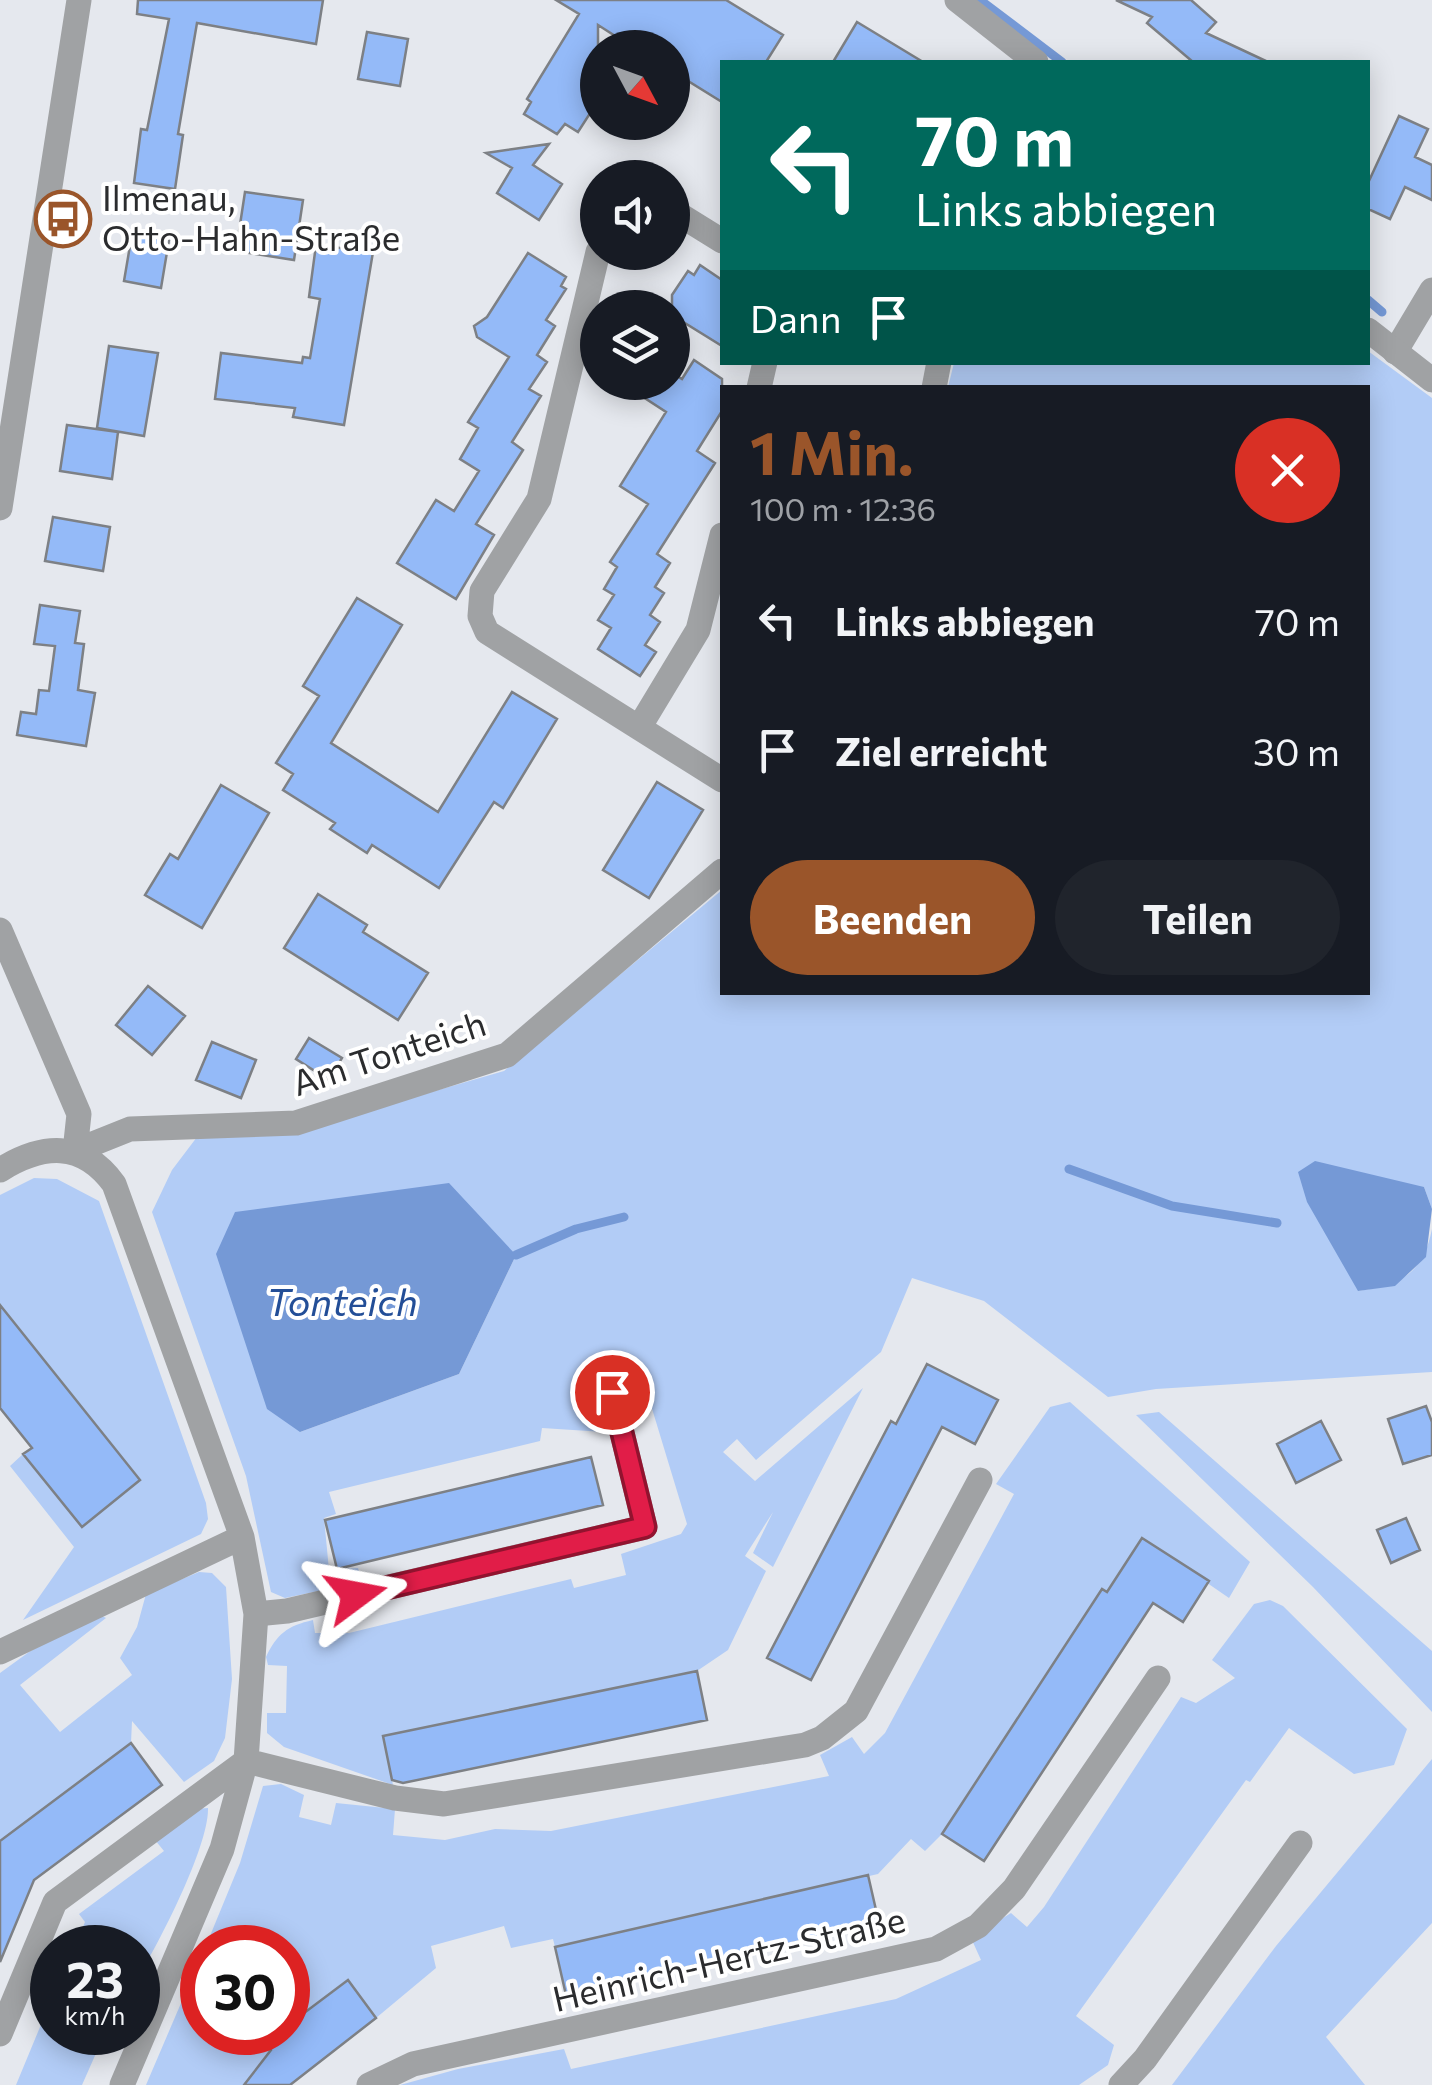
<!DOCTYPE html>
<html lang="de">
<head>
<meta charset="utf-8">
<style>
	body { margin:0; font-family:Commissioner,sans-serif; background:#20242c; color:#f1f3f6; height:100vh; display:flex; flex-direction:column; font-size:38px; white-space:nowrap }
	* { box-sizing:border-box; margin:0 }
	p { font-size:32px; color:#9ea1a6 }
	.icon { flex:none; width:55px; height:55px; fill:none; stroke:currentColor; stroke-width:2; stroke-linecap:round; stroke-linejoin:round }
	.map { position:relative; flex:1; overflow:hidden }
	.details { position:absolute; left:720px; top:385px; width:650px; height:610px; display:flex; flex-direction:column; background:#171b24; border-radius:0px; box-shadow:0 5px 25px #0003 }
	.details>* { flex:none }
	.banner { position:absolute; left:720px; top:60px; width:650px; height:305px; border-radius:0px; box-shadow:0 5px 25px #0003; background:#00695c; color:#fff; overflow:hidden }
	.needle { width:65px; rotate:131deg }
	.controls { position:absolute; left:580px; top:30px; display:grid; gap:20px }
	.controls a { display:grid; place-items:center; width:110px; height:110px; border-radius:50%; background:#171b24; box-shadow:0 5px 25px #0003; font-size:50px }
	.speed { position:absolute; left:30px; top:1925px; display:flex; gap:20px; font-size:50px; font-weight:700; text-align:center }
	.speed>* { display:grid; place-content:center; width:130px; height:130px; border-radius:50%; background:#171b24; box-shadow:0 5px 25px #0003; line-height:1 }
	.speed small { font-size:25px; font-weight:400 }
	.speed .limit { border:15px solid #d22; background:#fff; color:#111 }
	.pin { position:absolute; display:grid; place-items:center; width:85px; height:85px; color:#fff; margin:-42px; border:5px solid #fff; border-radius:50%; box-shadow:0 2px 10px #0007 }
	.me { position:absolute; width:110px; margin:-55px; rotate:77deg; stroke-linejoin:round; filter:drop-shadow(0 0 8px #0008) }
	.turn { display:flex; align-items:center; gap:35px; height:210px; padding:0 30px; font-size:45px }
	.turn .icon { width:130px; height:130px; stroke-width:2.5 }
	.turn b { display:block; font-size:70px; line-height:85px }
	.then { display:flex; align-items:center; height:95px; padding:0 30px; background:#0003; gap:20px; font-size:38px }
	.round { display:grid; place-items:center; flex:none; width:105px; height:105px; border-radius:52px; background:#20242c }
	.summary { display:flex; align-items:center; justify-content:space-between; height:170px; padding:0 30px }
	h1 { font-size:60px; font-weight:700; line-height:75px; color:#9a552a }
	.action { display:flex; gap:20px; margin-top:auto; padding:20px 30px }
	.action a { flex:1; height:115px; border-radius:60px; background:#9a552a; color:#fff; font-size:40px; font-weight:700; line-height:115px; text-align:center }
	.action a+a { background:#20242c; color:#f1f3f6 }
	ul { padding:0; list-style:none }
	li { display:flex; align-items:center; gap:30px; height:130px; padding:0 30px }
	li div { flex:1 }
	li b { display:block; font-size:38px }
	li em { font-style:normal }
	.map>svg:first-child { display:block }
	.green { fill:#b2ccf6; fill-rule:evenodd }
	.water { fill:#7599d6 }
	.lines { fill:none; stroke-linecap:round; stroke-linejoin:round }
	.stream { stroke:#7599d6; stroke-width:9 }
	.building { fill:#94baf8; stroke:#7d8085; stroke-width:2.5 }
	.minor { stroke:#a0a2a4; stroke-width:25 }
	.tertiary { stroke:#a0a2a4; stroke-width:25 }
	.route-casing { stroke:#92132f; stroke-width:25 }
	.route { stroke:#e11d48; stroke-width:18 }
	.labels { text-anchor:middle; stroke-width:8; stroke-linejoin:round; paint-order:stroke }
	.poi-label { font-size:35px; fill:#2b2c2e; stroke:#fff; text-anchor:start }
	.street-label { font-size:35px; fill:#2b2c2e; stroke:#fff }
	.water-label { font-size:38px; font-style:italic; fill:#234e97; stroke:#fff }
</style>
</head>
<body>
<div class="map">
<svg width="1432" height="2085" viewBox="0 0 1432 2085">
	<rect width="100%" height="100%" fill="#e5e8ee"/>
	<!-- green -->
	<path class="green" d="M1368,351L1432,398V1209L1424,1187L1358,1291C1401,1285 1423,1274 1432,1229V1372L1156,1389L1108,1397L984,1301L912,1278L881,1352L756,1460L737,1439L723,1452L755,1481L863,1388L773,1567L753,1553L773,1512L745,1556L766,1571L728,1650L697,1671L383,1736L393,1785L284,1747L267,1733V1713H286L287,1666L268,1665L266,1657C277,1634 287,1626 313,1620L315,1633H349L571,1579L574,1588L626,1575L621,1554L681,1534L687,1524L643,1379L595,1391L604,1432L542,1428L540,1441L329,1492L336,1514L324,1518L329,1570L358,1568L362,1582L285,1598L271,1592L246,1476L152,1212L172,1170L197,1137L369,1110L504,1071L722,890V992H1368V388L948,387L954,363L1368,362ZM516,1255L459,1374L300,1432Z
		M34,1178L57,1179L99,1201L206,1503L208,1519L201,1534L23,1620L74,1547L10,1466L23,1454L82,1526L140,1480L0,1305V1195Z
		M1070,1402L1250,1562L1229,1598L1142,1538L1107,1592L1101,1590L942,1834L925,1851L911,1839L878,1874L555,1947L553,1939L511,1948L504,1926L431,1946L436,1968L376,2018L347,1980L288,2025V1948H205L240,1863L263,1786L281,1784L304,1795L299,1817L331,1825L336,1803L395,1809L393,1835L445,1840L495,1829L551,1831L829,1776L820,1755L852,1737L864,1754L885,1733L1014,1494L996,1484L1050,1407Z
		M1159,1412L1432,1651V1712L1313,1587L1136,1415Z
		M199,1572L212,1573L226,1587L232,1679L225,1738L214,1761L184,1782L132,1721L131,1743L0,1841V1673L29,1652L98,1614L106,1618L20,1685L60,1732L132,1675L120,1658L137,1627L146,1594Z
		M1270,1600L1283,1606L1407,1729L1394,1765L1354,1774L1289,1728L1250,1782L1246,1780L1076,2016L1114,2045L1108,2065L1079,2085H400L458,2069L564,2049L571,2069L896,1999L981,1960L971,1938L1011,1913L1027,1927L1044,1907L1181,1697L1196,1703L1235,1678L1212,1660L1254,1604Z
		M1432,1759V1923L1326,2037L1365,2085H1172L1276,1946Z
		M208,1808C209,1846 159,1943 138,1977V1948H74L85,1922L79,1914L164,1851L155,1840L196,1809Z
		M202,1954V2032L277,2033L265,2041L271,2050L249,2085H146Z
		M52,1998V2032L105,2033L82,2085H16Z"/>
	<!-- water -->
	<path class="water" d="M1315,1161L1424,1187L1432,1209L1426,1257L1395,1286L1358,1291L1307,1202L1298,1172Z
		M449,1183L516,1255L459,1374L300,1432L267,1409L216,1254L235,1212Z"/>
	<g class="lines">
		<!-- stream -->
		<path class="stream" d="M980,0L1062,62
			M1368,300L1382,312
			M1069,1169L1172,1206L1277,1223
			M516,1255L576,1229L624,1217"/>
	</g>
	<!-- building -->
	<path class="building" d="M138,0H323L316,44L197,23L178,134L183,135L175,189L134,183L141,129L147,130L169,19L137,14Z
		M556,0H726L783,35L766,62H722V102L672,71V48H634L598,25V101L578,132L565,124L557,134L524,114L531,102L527,99L579,14Z
		M1116,0H1191L1216,22L1206,33L1268,62H1193L1147,23L1152,17Z
		M857,22L923,62H833Z
		M367,32L408,39L400,86L358,79Z
		M1399,116L1428,129L1415,157L1432,165V200L1405,187L1390,219L1368,209V183Z
		M549,144L533,165L562,184L539,220L497,193L512,168L486,153Z
		M245,192L303,200L294,260L236,251Z
		M132,234L169,240L161,288L124,281Z
		M316,245L373,252L344,425L293,417L295,408L215,399L221,353L302,363L303,357L310,358L320,299L309,297Z
		M528,253L566,277L561,286L566,289L546,320L555,326L537,355L547,362L529,389L541,396L512,442L523,450L476,524L494,535L456,599L397,563L436,500L454,511L479,471L460,459L478,428L468,422L509,357L477,337L474,326L487,317Z
		M700,265L722,280V346L672,315V295L688,271L694,275Z
		M109,346L158,353L144,436L97,428Z
		M694,360L722,379V411L697,451L715,463L657,554L670,563L655,587L664,593L650,615L660,622L645,645L656,652L640,676L598,649L611,628L598,620L614,595L604,589L617,567L610,562L648,504L620,486L666,412L620,382H672V373L682,379Z
		M67,425L118,432L112,479L60,471Z
		M53,517L110,527L103,571L45,561Z
		M357,598L402,625L331,743L438,812L512,692L557,719L503,808L494,802L439,888L372,845L367,853L330,829L335,823L283,790L293,774L276,763L319,696L303,686Z
		M40,605L80,611L75,643L84,644L78,690L95,693L86,746L17,735L21,712L36,714L39,690L49,691L55,646L34,644Z
		M657,782L703,810L649,898L603,870Z
		M221,785L269,813L202,928L145,895L170,854L178,859Z
		M318,894L367,925L363,932L428,973L398,1020L284,948Z
		M148,986L185,1016L152,1055L116,1025Z
		M309,1038L342,1058L329,1080L296,1059Z
		M212,1042L256,1060L241,1098L196,1080Z
		M0,1305L140,1480L82,1527L23,1454L32,1448L0,1408Z
		M927,1364L998,1400L975,1444L942,1427L811,1680L767,1658L891,1421L896,1424Z
		M1426,1406L1432,1422V1455L1403,1464L1388,1419Z
		M1321,1421L1341,1460L1296,1483L1277,1444Z
		M591,1457L603,1505L337,1569L325,1520Z
		M1406,1518L1420,1550L1391,1563L1377,1530Z
		M1142,1538L1209,1581L1183,1622L1153,1603L984,1861L942,1834L1102,1589L1107,1592Z
		M697,1671L707,1720L403,1783L392,1780L383,1736Z
		M131,1743L162,1785L34,1880L0,1962V1841Z
		M868,1875L879,1923L566,1995L555,1947Z
		M348,1980L376,2018L290,2085H244L271,2050L265,2042L277,2032H288V2025Z"/>
	<g class="lines">
		<!-- minor -->
		<path class="minor" d="M672,210L722,241
			M598,252L539,499L482,591L480,616L487,632L722,780
			M1395,352L1432,290
			M759,388L765,362
			M934,388L939,362
			M0,508L79,0
			M640,726L698,630L722,535
			M0,930L79,1114L75,1151
			M75,1151L130,1129L296,1123L507,1055L722,871
			M0,1170C42,1144 82,1140 114,1184L242,1537L256,1614L246,1761L222,1849L122,2085
			M256,1614L287,1611L645,1527L612,1392
			M0,1652L242,1537
			M0,2034L55,1902L246,1761L395,1798L444,1804L805,1745L822,1738L856,1711L980,1480
			M369,2085L413,2064L936,1949L978,1926L1014,1889L1158,1678
			M1121,2085L1145,2059L1300,1843"/>
		<!-- tertiary -->
		<path class="tertiary" d="M957,0L1036,62
			M1368,330L1432,380"/>
	</g>
	<g class="lines">
		<!-- route casing -->
		<g class="route-casing">
			<path id="route" d="M356,1595L645,1527L612,1392"/>
		</g>
		<!-- route -->
		<use href="#route" class="route"/>
	</g>
	<!-- icons -->
	<defs>
		<g id="bus-ring" transform="scale(2.875)"><circle r="9.5" fill="#fff" stroke="#9a552a" stroke-width="1.5"/><path d="M-5-6H5V4H4V6H2V4H-2V6H-4V4H-5ZM-3.5-4V0h7V-4ZM-3.5 1.2v1.5H-2V1.2ZM2 1.2v1.5H3.5V1.2Z" fill="#9a552a"/></g>
	</defs>
	<g fill-rule="evenodd">
		<use href="#bus-ring" x="63" y="219"/>
	</g>
	<g class="labels">
		<!-- poi labels -->
		<g class="poi-label">
			<text x="102" y="211">Ilmenau,<tspan x="102" dy="40">Otto-Hahn-Straße</tspan></text>
		</g>
		<!-- street labels -->
		<g class="street-label">
			<text transform="translate(389 1054) rotate(-18)" y="12">Am Tonteich</text>
			<text transform="translate(729 1960) rotate(-13)" y="12">Heinrich-Hertz-Straße</text>
		</g>
		<!-- water labels -->
		<g class="water-label">
			<text x="342" y="1316">Tonteich</text>
		</g>
	</g>
</svg>
<div class="controls">
<a><svg class="needle" viewBox="-14 -14 28 28"><path d="M0-13l5 13h-10z" fill="#e53935"/><path d="M0 13l5-13h-10z" fill="#9ea1a6"/></svg></a>
<a><svg class="icon" aria-label="sound" viewBox="0 0 24 24"><path d="M4 9h4l5-4v14l-5-4H4zM17 9q2 3 0 6"/></svg></a>
<a><svg class="icon" aria-label="layers" viewBox="0 0 24 24"><path d="M12 4l9 5-9 5-9-5zM3 14l9 5 9-5"/></svg></a>
</div>
<div class="speed"><div>23<small>km/h</small></div><div class="limit">30</div></div>
<div class="pin" style="left:612px;top:1392px;background:#d93025"><svg class="icon" aria-label="arrive" viewBox="0 0 24 24"><path d="M6 21V4h12l-3 4 3 4H6"/></svg></div>
<svg class="me" style="left:356px;top:1595px" viewBox="-20 -20 40 40"><path d="M0-17L14 15 0 8-14 15z" fill="#e11d48" stroke="#fff" stroke-width="4"/></svg>
<div class="banner">
<div class="turn"><svg class="icon" aria-label="left" viewBox="0 0 24 24"><path d="M17 20v-9H6M10 6l-5 5 5 5"/></svg><div><b>70 m</b>Links abbiegen</div></div>
<div class="then">Dann<svg class="icon" aria-label="arrive" viewBox="0 0 24 24"><path d="M6 21V4h12l-3 4 3 4H6"/></svg></div>
</div>
<section class="details">
<div class="summary"><div><h1>1 Min.</h1><p>100 m · 12:36</p></div><a class="round" style="background:#d93025;color:#fff"><svg class="icon" aria-label="close" viewBox="0 0 24 24"><path d="M6 6l12 12M18 6L6 18"/></svg></a></div>
<ul>
<li><svg class="icon" aria-label="left" viewBox="0 0 24 24"><path d="M17 20v-9H6M10 6l-5 5 5 5"/></svg><div><b>Links abbiegen</b></div><em>70 m</em></li>
<li><svg class="icon" aria-label="arrive" viewBox="0 0 24 24"><path d="M6 21V4h12l-3 4 3 4H6"/></svg><div><b>Ziel erreicht</b></div><em>30 m</em></li>
</ul>
<div class="action"><a>Beenden</a><a>Teilen</a></div>
</section>
</div>
</body>
</html>
